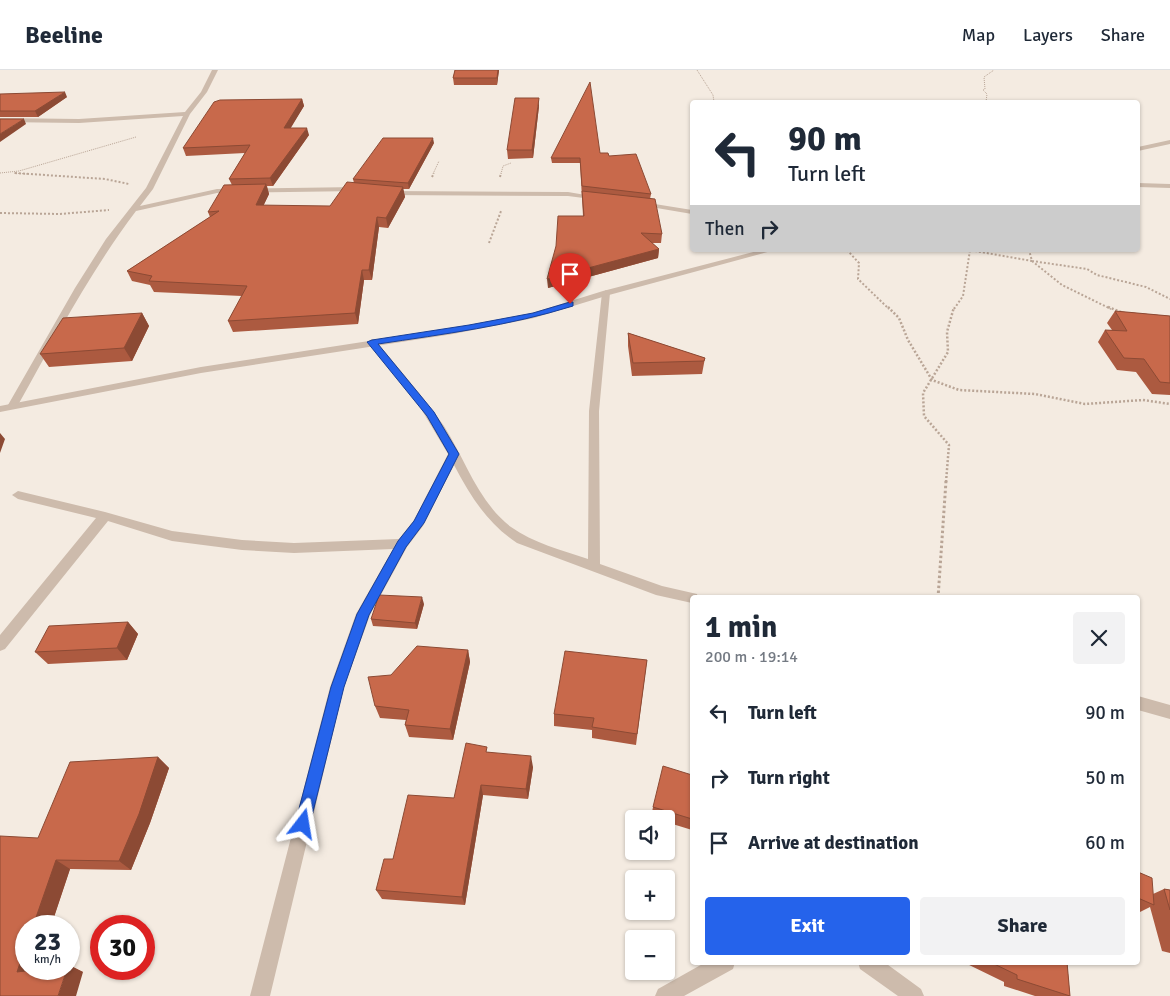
<!DOCTYPE html>
<html lang="en">
<head>
<meta charset="utf-8">
<style>
	body { margin:0; font-family:Signika,sans-serif; background:#f2f2f3; color:#1f2937; height:100vh; display:flex; flex-direction:column; font-size:19px; white-space:nowrap }
	* { box-sizing:border-box; margin:0 }
	p { font-size:16px; color:#747a83 }
	.icon { flex:none; width:28px; height:28px; fill:none; stroke:currentColor; stroke-width:2; stroke-linecap:round; stroke-linejoin:round }
	.map { position:relative; flex:1; overflow:hidden }
	.details { position:absolute; left:690px; top:525px; width:450px; height:370px; display:flex; flex-direction:column; background:#fff; border-radius:5px; box-shadow:0 1px 4px #0004 }
	.details>* { flex:none }
	.hud { position:absolute; left:690px; top:30px; width:450px; height:152px; border-radius:5px; box-shadow:0 1px 4px #0004; background:#fff; color:#1f2937; overflow:hidden }
	.tools { position:absolute; left:625px; top:740px; display:grid; gap:10px }
	.tools a { display:grid; place-items:center; width:50px; height:50px; border-radius:5px; background:#fff; box-shadow:0 1px 4px #0004; font-size:25px }
	.speed { position:absolute; left:15px; top:845px; display:flex; gap:10px; font-size:25px; font-weight:700; text-align:center }
	.speed>* { display:grid; place-content:center; width:65px; height:65px; border-radius:50%; background:#fff; box-shadow:0 1px 4px #0004; line-height:1 }
	.speed small { font-size:12px; font-weight:400 }
	.speed .limit { border:8px solid #d22; background:#fff; color:#111 }
	.pin { position:absolute; display:grid; place-items:center; width:42px; height:42px; color:#fff; margin:-51px -21px; border-radius:50% 50% 50% 0; rotate:-45deg; box-shadow:0 0 5px #0007 }
	.pin .icon { rotate:45deg }
	.me { position:absolute; width:55px; margin:-28px; rotate:14deg; stroke-linejoin:round; filter:drop-shadow(0 0 4px #0008) }
	.turn { display:flex; align-items:center; gap:18px; height:105px; padding:0 15px; font-size:22px }
	.turn .icon { width:65px; height:65px; stroke-width:2.5 }
	.turn b { display:block; font-size:35px; line-height:42px }
	.then { display:flex; align-items:center; height:48px; padding:0 15px; background:#0003; gap:10px; font-size:19px }
	.round { display:grid; place-items:center; flex:none; width:52px; height:52px; border-radius:5px; background:#f2f2f3 }
	.headline { display:flex; align-items:center; justify-content:space-between; height:85px; padding:0 15px }
	h1 { font-size:30px; font-weight:700; line-height:38px }
	.action { display:flex; gap:10px; margin-top:auto; padding:10px 15px }
	.action a { flex:1; height:58px; border-radius:5px; background:#2563eb; color:#fff; font-size:20px; font-weight:700; line-height:58px; text-align:center }
	.action a+a { background:#f2f2f3; color:#1f2937 }
	ul { padding:0; list-style:none }
	li { display:flex; align-items:center; gap:15px; height:65px; padding:0 15px }
	li div { flex:1 }
	li b { display:block; font-size:19px }
	li em { font-style:normal }
	header { display:flex; align-items:center; gap:30px; box-sizing:border-box; height:70px; padding:0 25px; background:#fff; border-bottom:1px solid #e0e1e3 }
	header strong { font-size:24px }
	nav { display:flex; gap:28px; margin-inline-start:auto; font-size:18px }
	.map>svg:first-child { display:block }
	.lines { fill:none; stroke-linecap:round; stroke-linejoin:round }
	.path-far3 { stroke:#b9a596; stroke-width:1; stroke-dasharray:1 1; stroke-linecap:butt }
	.path-far2 { stroke:#b9a596; stroke-width:2; stroke-dasharray:2 2; stroke-linecap:butt }
	.path-far1 { stroke:#b9a596; stroke-width:2.5; stroke-dasharray:2 2; stroke-linecap:butt }
	.path { stroke:#b9a596; stroke-width:3; stroke-dasharray:2.5 2.5; stroke-linecap:butt }
	.minor { fill:#cdbbac; fill-rule:evenodd }
	.tertiary { fill:#cdbbac; fill-rule:evenodd }
	.wall { fill:#ac5a40 }
	.shaded-wall { fill:#8c4a34 }
	.building { fill:#c8694b; stroke:#8c4a34 }
	.route { fill:#2563eb; stroke:#184099 }
</style>
</head>
<body>
<header>
<strong>Beeline</strong>
<nav><a>Map</a><a>Layers</a><a>Share</a></nav>
</header>
<div class="map">
<svg width="1170" height="926" viewBox="0 0 1170 926">
	<rect width="100%" height="100%" fill="#f4ebe1"/>
	<g class="lines">
		<!-- path-far3 -->
		<path class="path-far3" d="M697,0L713,25L714,32
			M986,32L987,24L983,20L985,19L984,7L994,0
			M0,103L19,101L136,67
			M14,103L27,104
			M433,104L439,91
			M501,104L503,96L511,93"/>
		<!-- path-far2 -->
		<path class="path-far2" d="M15,103L105,109L129,114
			M432,107L434,103
			M500,107L501,103
			M0,143L60,144L109,140
			M489,173L501,141
			M847,180L859,193L858,209L889,239
			M975,181L1032,191L1029,180
			M1032,191L1062,215L1111,239
			M1032,191L1087,199L1097,205L1146,217L1170,229
			M954,239L963,226L970,180"/>
		<!-- path-far1 -->
		<path class="path-far1" d="M888,237L899,248L908,270L932,310L959,320L1035,324L1085,334L1143,330L1170,334
			M1108,237L1121,242
			M946,412L949,375L924,346L923,323L948,282L947,262L954,237"/>
		<!-- path -->
		<path class="path" d="M938,528L946,411"/>
		<!-- minor -->
		<path class="minor" d="M212,0H218L207,22L190,44L153,119L140,136L217,119L358,117L362,119L358,121L217,123L136,141C90,202 55,269 18,335L17,337H9L8,335L75,218L106,169L146,118L183,46L79,53L0,52V48L79,49L185,42L201,22Z
			M1138,113L1170,114V118L1138,117Z
			M387,121L568,122L603,128L599,130L568,126L384,125V121Z
			M636,131L692,140V144L639,135L635,133Z
			M606,220L610,223L599,341L600,494L662,516L697,524L698,528H692V533L656,525L517,473C487,453 471,427 454,395L423,456L407,477L370,545L344,617L270,926H250L330,617L356,544L393,479L294,483L242,480L172,471L108,451L5,579L0,581V565L96,448L18,429L12,425L18,421L105,442L172,461L242,470L294,473L399,469L414,450L448,384L420,337L367,272L372,269L375,270C399,299 423,326 444,356C465,389 478,432 511,457C533,473 562,480 588,489L589,341L602,223Z
			M1138,626L1170,635V649L1138,640Z
			M706,892H735L733,899L684,926H655L658,919Z
			M858,892H884L921,919L924,926H898L860,899Z"/>
		<!-- tertiary -->
		<path class="tertiary" d="M1170,70V74L1138,81V77Z
			M761,180H775L609,225L534,248L453,264L201,303L0,342V336L201,297L453,258L532,243L603,221Z"/>
	</g>
	<!-- wall -->
	<path class="wall" d="M455,0H499L497,15H454L453,8Z
		M0,24L67,27L38,47H0Z
		M302,29L304,36L290,58L309,65L273,116H267L269,124L263,136H330L354,113L353,109L434,73L409,119H403L405,127L388,158L379,157L372,210H364L358,254L233,262L228,251L242,226L154,222L150,215L132,211L127,201L210,147L208,142L232,115L229,109L245,83L186,86L183,78Z
		M539,36L533,88L508,89L507,80Z
		M600,83L609,86L651,124L650,129L662,164L661,173H652L659,179L658,188L548,218L583,146L580,93H552L551,88Z
		M1115,241L1170,246V325L1152,324L1136,302L1117,300L1098,272L1105,260H1112L1107,253Z
		M142,243L149,256L132,291L49,297L40,284Z
		M628,263L705,288L702,304L632,306L628,276Z
		M424,534L417,559L373,556L371,549Z
		M128,552L138,564L127,590L48,594L35,582Z
		M468,580L470,592L453,670L409,667L405,655L406,650L380,648L375,636L391,605Z
		M647,590L636,675L592,668V660L554,656V644Z
		M488,682L533,697L528,729L483,725L465,835L382,829L376,820L393,789L454,728Z
		M158,687L169,698L150,753L131,800L70,799L51,856H26L37,899H69V895L83,902L0,926L38,768Z
		M692,705V760L666,752V749H656L651,747L653,737Z
		M1138,802L1153,824L1164,819L1170,820V883L1162,881L1150,837L1138,843Z
		M963,892H1067L1070,926H1035L1004,916V912Z"/>
	<!-- shaded-wall -->
	<path class="shaded-wall" d="M498,0H499L497,15V8Z
		M65,22L67,27L38,47L35,41Z
		M539,28V36L533,88L532,80Z
		M302,29L304,36L286,66L284,58Z
		M24,49L26,54L0,72V64Z
		M307,58L309,65L273,116L270,108Z
		M433,68L434,73L409,119L408,113Z
		M266,114L269,124L259,145L256,135Z
		M403,117L405,127L388,158L386,148Z
		M377,147L379,157L372,210L369,200Z
		M659,179L658,188L548,218L547,209Z
		M362,200L364,210L358,254L355,243Z
		M142,243L149,256L132,291L124,278Z
		M0,363L5,369L0,383Z
		M422,527L424,534L417,559L415,553Z
		M128,552L138,564L127,590L117,578Z
		M468,580L470,592L453,670L450,659Z
		M531,686L533,697L528,729L526,719Z
		M158,687L169,698L150,753L131,800L119,791Z
		M481,715L483,725L465,835L462,827Z
		M56,790L70,799L51,856H33Z
		M26,875V899H37L33,909L17,902Z
		M69,895L83,902L76,926H58L67,899H69Z"/>
	<!-- building -->
	<path class="building" d="M455,0H498L497,8H453Z
		M590,12L600,83H608L609,86L636,84L651,124L582,116L580,88H551Z
		M65,22L35,41H0V24Z
		M515,28H539L532,80H507Z
		M302,29L284,58H307L270,108L229,109L250,75L183,78L214,32L220,30Z
		M0,49H24L0,64Z
		M383,68H433L408,113L353,109Z
		M347,112L403,117L386,148L377,147L369,200H362L355,243L228,251L247,216L149,211L152,206L127,201L219,141L208,142L224,115L266,114L256,135L330,136Z
		M582,121L655,129L662,164L641,163L659,179L547,209L556,176L558,146H584Z
		M1115,241L1170,246V313L1160,312L1144,289L1124,288L1105,260L1127,261Z
		M142,243L124,278L40,284L63,248Z
		M628,263L705,288L704,291L633,293Z
		M379,525L422,527L415,553L371,549Z
		M128,552L117,578L35,582L49,556Z
		M417,576L468,580L450,659L405,655L409,640L375,636L368,607L391,605Z
		M565,581L647,590L637,664L592,657L594,648L554,644Z
		M466,673L487,677L486,682L531,686L526,719L481,715L462,827L376,820L384,789H393L408,725L454,728Z
		M158,687L139,744L119,791L56,790L33,856H26V875L17,902L42,899H67L58,926H0V766L38,768L70,692Z
		M663,696L692,705V749L653,737Z
		M1138,802L1152,808L1154,835L1138,828Z
		M1164,819L1170,820V840Z
		M990,892H1067L1070,926L1017,909V905Z"/>
	<!-- route -->
	<path class="route" d="M570,232H573V236C509,256 444,264 378,274L434,342L459,384L424,453L406,477L369,545L344,617L310,754L308,760L303,762L297,760L295,754L331,617L357,544L398,471L414,451L449,384L427,346L367,272L372,270L469,255L533,243Z"/>
</svg>
<div class="tools">
<a><svg class="icon" aria-label="sound" viewBox="0 0 24 24"><path d="M4 9h4l5-4v14l-5-4H4zM17 9q2 3 0 6"/></svg></a>
<a>+</a>
<a>−</a>
</div>
<div class="speed"><div>23<small>km/h</small></div><div class="limit">30</div></div>
<div class="pin" style="left:570px;top:234px;background:#d93025"><svg class="icon" aria-label="arrive" viewBox="0 0 24 24"><path d="M6 21V4h12l-3 4 3 4H6"/></svg></div>
<svg class="me" style="left:303px;top:754px" viewBox="-20 -20 40 40"><path d="M0-17L14 15 0 8-14 15z" fill="#2563eb" stroke="#fff" stroke-width="4"/></svg>
<div class="hud">
<div class="turn"><svg class="icon" aria-label="left" viewBox="0 0 24 24"><path d="M17 20v-9H6M10 6l-5 5 5 5"/></svg><div><b>90 m</b>Turn left</div></div>
<div class="then">Then<svg class="icon" aria-label="right" viewBox="0 0 24 24"><path d="M7 20v-9h11M14 6l5 5-5 5"/></svg></div>
</div>
<section class="details">
<div class="headline"><div><h1>1 min</h1><p>200 m · 19:14</p></div><a class="round"><svg class="icon" aria-label="close" viewBox="0 0 24 24"><path d="M6 6l12 12M18 6L6 18"/></svg></a></div>
<ul>
<li><svg class="icon" aria-label="left" viewBox="0 0 24 24"><path d="M17 20v-9H6M10 6l-5 5 5 5"/></svg><div><b>Turn left</b></div><em>90 m</em></li>
<li><svg class="icon" aria-label="right" viewBox="0 0 24 24"><path d="M7 20v-9h11M14 6l5 5-5 5"/></svg><div><b>Turn right</b></div><em>50 m</em></li>
<li><svg class="icon" aria-label="arrive" viewBox="0 0 24 24"><path d="M6 21V4h12l-3 4 3 4H6"/></svg><div><b>Arrive at destination</b></div><em>60 m</em></li>
</ul>
<div class="action"><a>Exit</a><a>Share</a></div>
</section>
</div>
</body>
</html>
